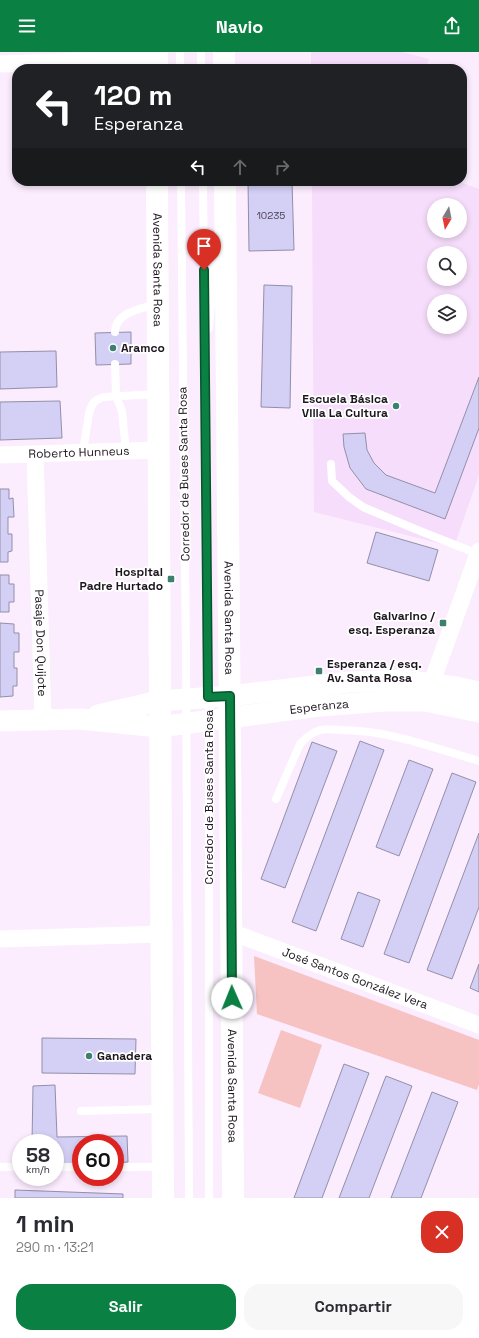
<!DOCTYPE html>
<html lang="es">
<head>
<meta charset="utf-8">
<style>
	body { margin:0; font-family:"Space Grotesk",sans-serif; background:#f7f7f7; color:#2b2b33; height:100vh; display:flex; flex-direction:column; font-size:15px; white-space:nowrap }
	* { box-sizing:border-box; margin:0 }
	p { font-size:13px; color:#7c7c81 }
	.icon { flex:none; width:22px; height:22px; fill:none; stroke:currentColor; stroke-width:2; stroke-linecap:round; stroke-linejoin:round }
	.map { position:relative; height:1146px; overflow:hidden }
	.details { display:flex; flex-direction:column; background:#fff; flex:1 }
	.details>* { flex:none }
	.guide { position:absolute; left:12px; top:12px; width:455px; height:122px; border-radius:16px; box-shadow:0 2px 6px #0003; background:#202124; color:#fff; overflow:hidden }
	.needle { width:26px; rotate:190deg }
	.tools { position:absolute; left:427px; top:146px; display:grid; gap:8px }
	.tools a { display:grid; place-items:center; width:40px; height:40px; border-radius:50%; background:#fff; box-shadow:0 2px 6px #0003; font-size:20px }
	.speed { position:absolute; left:12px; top:1082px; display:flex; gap:8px; font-size:20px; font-weight:700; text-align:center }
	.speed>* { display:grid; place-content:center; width:52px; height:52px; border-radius:50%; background:#fff; box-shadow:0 2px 6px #0003; line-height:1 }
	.speed small { font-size:10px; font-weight:400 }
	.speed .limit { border:6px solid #d22; background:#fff; color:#111 }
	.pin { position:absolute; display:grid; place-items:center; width:34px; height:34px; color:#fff; margin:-41px -17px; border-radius:50% 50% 50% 0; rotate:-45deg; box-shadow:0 0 4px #0007 }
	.pin .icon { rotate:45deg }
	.me { position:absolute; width:44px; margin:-22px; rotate:359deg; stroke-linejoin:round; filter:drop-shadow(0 0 3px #0008) }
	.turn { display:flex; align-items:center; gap:14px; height:84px; padding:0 16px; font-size:18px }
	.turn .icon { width:52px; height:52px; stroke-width:2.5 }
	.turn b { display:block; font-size:28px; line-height:34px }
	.lanes { display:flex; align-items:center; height:38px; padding:0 16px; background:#0003; justify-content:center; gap:20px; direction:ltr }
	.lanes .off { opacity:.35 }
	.round { display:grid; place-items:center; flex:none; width:42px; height:42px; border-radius:16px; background:#f7f7f7 }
	.summary { display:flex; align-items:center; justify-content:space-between; height:68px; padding:0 16px }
	h1 { font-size:24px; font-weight:600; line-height:30px }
	.button { display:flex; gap:8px; margin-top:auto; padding:8px 16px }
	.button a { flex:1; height:46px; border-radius:16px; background:#0b8043; color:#fff; font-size:16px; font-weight:600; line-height:46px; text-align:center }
	.button a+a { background:#f7f7f7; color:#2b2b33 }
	header { display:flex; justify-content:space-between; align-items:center; height:52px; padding:0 16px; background:#0b8043; color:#fff; font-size:18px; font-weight:600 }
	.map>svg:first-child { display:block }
	.built { fill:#f6ddfb; fill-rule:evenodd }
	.green { fill:#f7c2c2 }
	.building { fill:#d4cff5; stroke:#938fa9 }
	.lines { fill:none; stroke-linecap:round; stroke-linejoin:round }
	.service { stroke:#fff; stroke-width:8 }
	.minor { stroke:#fff; stroke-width:17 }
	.tertiary { stroke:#fff; stroke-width:21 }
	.primary { stroke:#fff; stroke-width:22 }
	.route-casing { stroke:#07532c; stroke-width:10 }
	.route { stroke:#0b8043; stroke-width:7 }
	.poi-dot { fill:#3e8070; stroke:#fff; stroke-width:1.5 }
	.labels { text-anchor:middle; stroke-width:3.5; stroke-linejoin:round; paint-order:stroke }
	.number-label { font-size:10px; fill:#4b4454 }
	.street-label { font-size:12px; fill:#1d161e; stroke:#fff }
	.poi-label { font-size:12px; font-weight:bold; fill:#1d161e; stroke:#fff; text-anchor:start }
</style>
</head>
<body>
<header><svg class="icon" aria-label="menu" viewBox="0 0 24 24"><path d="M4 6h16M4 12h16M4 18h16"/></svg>Navio<svg class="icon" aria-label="share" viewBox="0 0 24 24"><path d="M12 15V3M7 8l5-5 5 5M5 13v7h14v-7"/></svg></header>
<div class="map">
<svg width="479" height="1146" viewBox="0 0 479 1146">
	<rect width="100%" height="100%" fill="#fbecfe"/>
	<!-- built -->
	<path class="built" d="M311,0H402L429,7L425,17H311Z
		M312,129H457L479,137V423L454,495L314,460ZM434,153H460V179H434ZM434,201H460V227H434ZM434,249H460V275H434Z"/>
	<!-- green -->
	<path class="green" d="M254,904L479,988V1032L477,1038L257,962Z
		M281,978L322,993L300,1056L258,1041Z"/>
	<!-- building -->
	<path class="building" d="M248,129H292L294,198L249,199Z
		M264,233L292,234L290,356L261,355Z
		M131,280V312L96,313L95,281Z
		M56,299L57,335L0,337V300Z
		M479,325V376L445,467L366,437L350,416L344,395L343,382L365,381L367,398L374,411L386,423L435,441Z
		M60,349L62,386L0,388V350Z
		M0,437H9V447L13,446L14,465H8V482H12V499L8,500V510H0Z
		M376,480L438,498L429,529L367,511Z
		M0,523H9V532H14V550H9V560H0Z
		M0,571L14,572V581H19V600H14V616H17V634H13V644L0,645Z
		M360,689L384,698L316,879L292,870Z
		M312,690L337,699L285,836L261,827Z
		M409,708L433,717L399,804L376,795Z
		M452,721L476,730L409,911L384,902Z
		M479,781V855L452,927L427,918Z
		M358,840L380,848L363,895L341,887Z
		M479,912V940L470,936Z
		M42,986L136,987L135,1022L42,1021Z
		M344,1012L369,1021L322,1146H294Z
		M386,1024L412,1034L369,1146H339Z
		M55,1033L57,1085L127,1084L128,1110L115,1111V1091H81V1112L55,1113V1091H32L33,1034Z
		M432,1040L458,1050L421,1146H391Z
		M15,1138L123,1142V1146H15Z"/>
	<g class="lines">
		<!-- service -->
		<path class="service" d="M180,0V17
			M201,0V17
			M181,129L186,604L189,1146
			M203,129L209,668V1146
			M209,276L216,190
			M115,280C115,260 142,257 156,252
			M115,312L116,344L122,359L126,399
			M83,400L89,361L92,353L95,349L103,345L157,342
			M331,412L332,429L349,445L363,455L415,477L478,502
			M276,747L300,692C306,686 311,681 320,678C327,676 334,678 341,678C389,678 434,696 479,709
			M81,1059L162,1057
			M0,1115H21
			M55,1115H81
			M115,1115H162"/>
		<!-- minor -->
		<g class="minor">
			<path d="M0,12L157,6"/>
			<path id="s1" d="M35,402L43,668"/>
			<path id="s2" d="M0,403L159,398"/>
			<path d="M427,644L479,499"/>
			<path id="s3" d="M231,881L242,884L479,973"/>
			<path d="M0,887L161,882"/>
		</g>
		<!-- tertiary -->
		<g class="tertiary">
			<path d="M98,663L159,649L230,644L349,630L402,628L456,635L479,640"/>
			<path id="s4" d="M0,669L80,667L159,675L320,654L385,649H425L479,660"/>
		</g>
		<!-- primary -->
		<g class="primary">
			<path d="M157,0V17"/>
			<path d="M224,0V17"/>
			<path id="s5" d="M157,129L163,1146"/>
			<path id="s6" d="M225,129L230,687L233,1146"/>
		</g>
	</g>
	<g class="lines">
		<!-- route casing -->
		<g class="route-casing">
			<path id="route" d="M204,218L208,645L230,644L232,946"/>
		</g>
		<!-- route -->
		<use href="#route" class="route"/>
	</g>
	<!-- markers -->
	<g class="poi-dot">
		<circle cx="113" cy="296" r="4"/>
		<circle cx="396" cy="354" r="4"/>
		<rect x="167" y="523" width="8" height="8" rx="2"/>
		<rect x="439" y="567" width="8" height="8" rx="2"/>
		<rect x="315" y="615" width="8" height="8" rx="2"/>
		<circle cx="89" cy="1004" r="4"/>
	</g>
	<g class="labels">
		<!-- number labels -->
		<g class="number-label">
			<text x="271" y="167">10235</text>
		</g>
		<!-- street labels -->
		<g class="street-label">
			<text dy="4" stroke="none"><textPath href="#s5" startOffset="89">Avenida Santa Rosa</textPath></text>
			<text dy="4" stroke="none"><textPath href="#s2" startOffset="79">Roberto Hunneus</textPath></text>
			<text transform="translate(184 422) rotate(-91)" y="4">Corredor de Buses Santa Rosa</text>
			<text dy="4" stroke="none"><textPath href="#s6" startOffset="437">Avenida Santa Rosa</textPath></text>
			<text dy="4" stroke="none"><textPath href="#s1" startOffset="189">Pasaje Don Quijote</textPath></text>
			<text dy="4" stroke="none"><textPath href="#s4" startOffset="321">Esperanza</textPath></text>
			<text transform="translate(209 745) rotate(-90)" y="4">Corredor de Buses Santa Rosa</text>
			<text dy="4" stroke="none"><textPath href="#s3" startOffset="132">José Santos González Vera</textPath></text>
			<text dy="4" stroke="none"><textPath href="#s6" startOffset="905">Avenida Santa Rosa</textPath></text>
		</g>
		<!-- poi labels -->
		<g class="poi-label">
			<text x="121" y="300">Aramco</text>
			<text x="388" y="351" text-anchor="end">Escuela Básica<tspan x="388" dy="14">Villa La Cultura</tspan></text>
			<text x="163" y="524" text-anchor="end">Hospital<tspan x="163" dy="14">Padre Hurtado</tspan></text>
			<text x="435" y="568" text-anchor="end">Galvarino /<tspan x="435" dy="14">esq. Esperanza</tspan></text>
			<text x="327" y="616">Esperanza / esq.<tspan x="327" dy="14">Av. Santa Rosa</tspan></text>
			<text x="97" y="1008">Ganadera</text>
		</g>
	</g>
</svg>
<div class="tools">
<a><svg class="needle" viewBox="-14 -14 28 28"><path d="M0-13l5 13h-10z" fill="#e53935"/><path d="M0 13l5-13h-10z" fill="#7c7c81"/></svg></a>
<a><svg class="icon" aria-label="search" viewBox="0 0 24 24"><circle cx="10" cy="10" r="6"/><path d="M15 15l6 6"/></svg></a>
<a><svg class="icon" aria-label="layers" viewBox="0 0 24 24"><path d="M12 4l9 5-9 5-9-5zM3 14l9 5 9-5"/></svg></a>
</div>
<div class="speed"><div>58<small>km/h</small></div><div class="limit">60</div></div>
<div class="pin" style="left:204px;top:218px;background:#d93025"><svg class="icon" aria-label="arrive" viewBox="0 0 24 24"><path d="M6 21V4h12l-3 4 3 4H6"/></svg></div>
<svg class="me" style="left:232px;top:946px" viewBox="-20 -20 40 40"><circle r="19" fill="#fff"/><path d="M0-13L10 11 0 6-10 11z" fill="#0b8043"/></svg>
<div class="guide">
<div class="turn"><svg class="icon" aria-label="left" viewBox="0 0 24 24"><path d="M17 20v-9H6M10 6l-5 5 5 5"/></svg><div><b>120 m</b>Esperanza</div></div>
<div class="lanes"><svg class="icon" aria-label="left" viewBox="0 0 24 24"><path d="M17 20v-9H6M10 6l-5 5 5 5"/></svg><svg class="icon off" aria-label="ahead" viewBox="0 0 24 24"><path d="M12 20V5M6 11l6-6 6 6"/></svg><svg class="icon off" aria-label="right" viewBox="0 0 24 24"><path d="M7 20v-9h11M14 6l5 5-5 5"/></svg></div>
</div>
</div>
<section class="details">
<div class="summary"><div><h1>1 min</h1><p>290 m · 13:21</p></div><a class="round" style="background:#d93025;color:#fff"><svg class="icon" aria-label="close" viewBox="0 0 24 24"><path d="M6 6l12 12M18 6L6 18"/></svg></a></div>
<div class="button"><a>Salir</a><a>Compartir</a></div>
</section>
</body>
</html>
